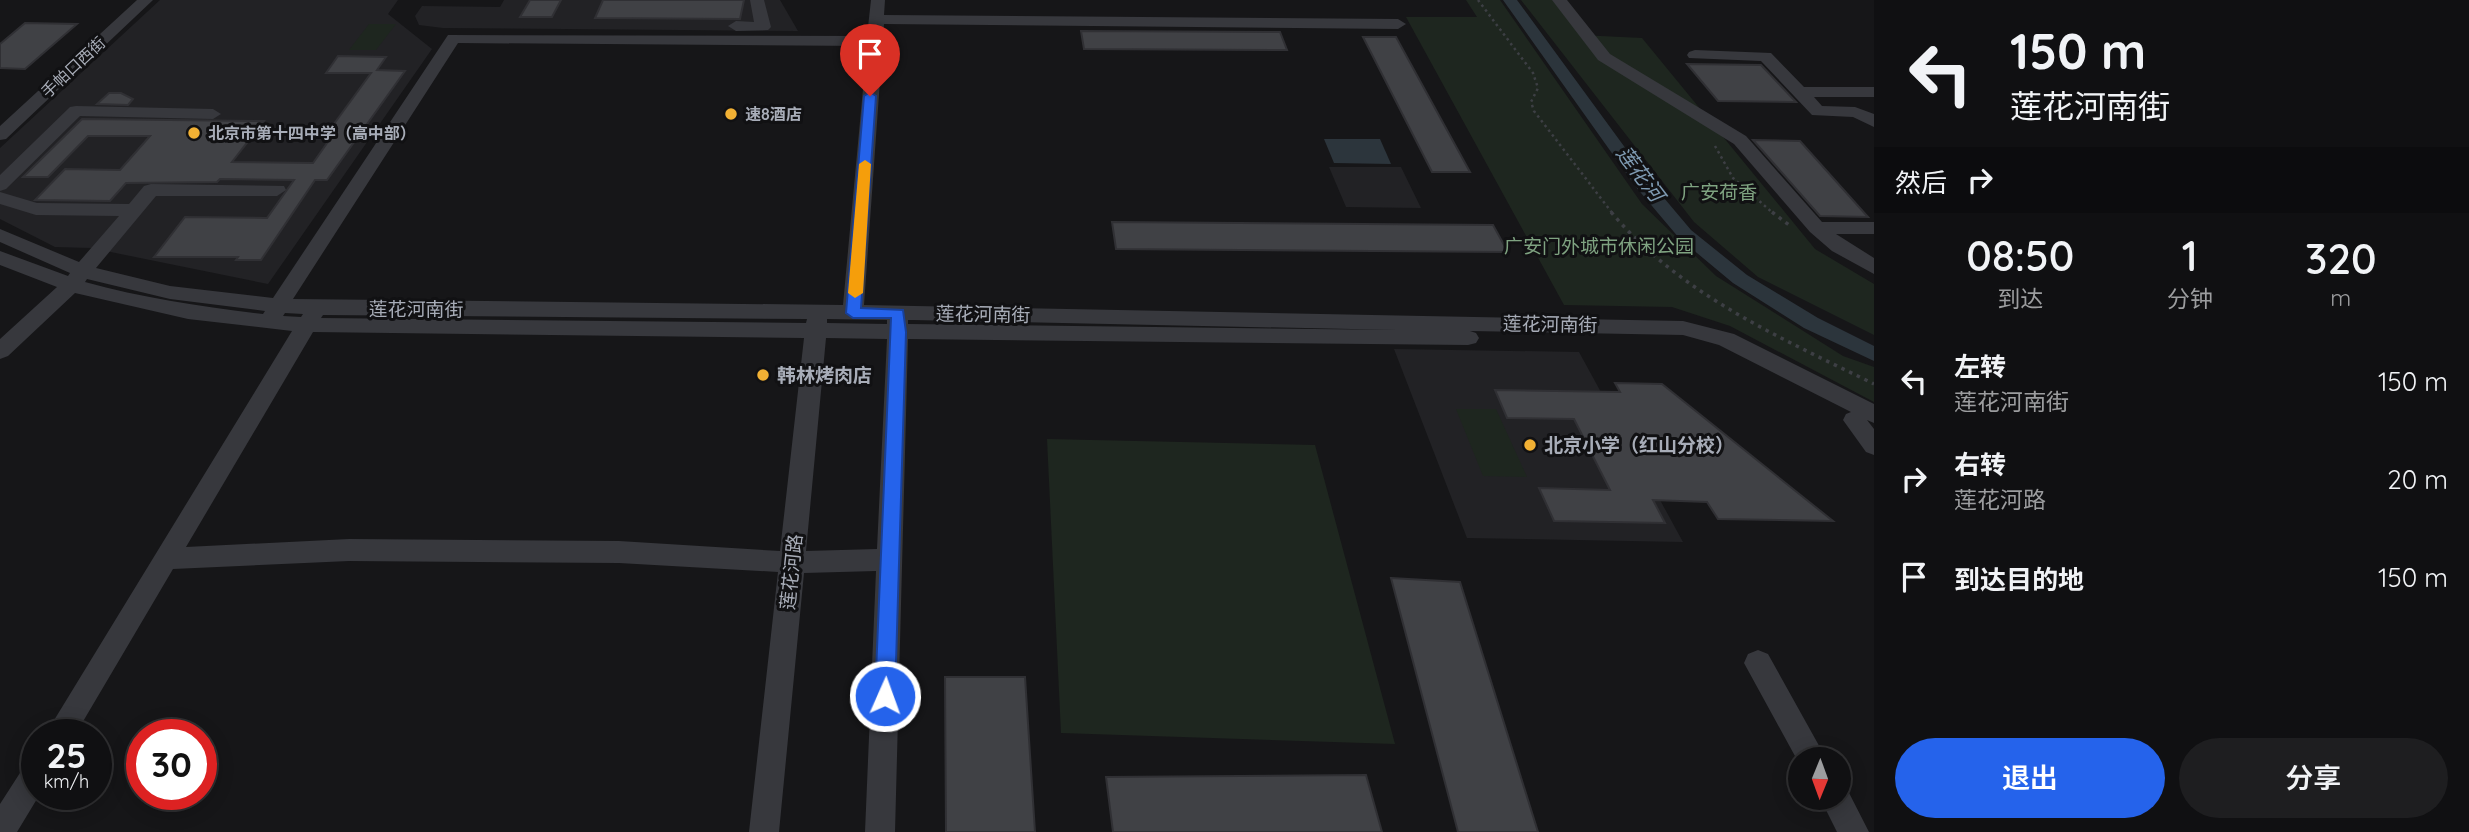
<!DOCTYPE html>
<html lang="zh">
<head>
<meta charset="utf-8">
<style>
	body { margin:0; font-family:Quicksand,"Noto Sans SC",sans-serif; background:#1e1e20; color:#f1f3f6; height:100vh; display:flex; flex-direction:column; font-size:26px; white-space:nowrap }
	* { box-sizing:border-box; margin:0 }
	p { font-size:23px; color:#9c9d9f }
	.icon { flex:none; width:38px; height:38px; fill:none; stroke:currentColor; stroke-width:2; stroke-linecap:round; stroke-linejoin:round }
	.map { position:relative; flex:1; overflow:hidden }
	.details { display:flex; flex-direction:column; background:#101012; width:595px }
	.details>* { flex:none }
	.banner { background:#101012; color:#f1f3f6; overflow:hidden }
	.needle { width:46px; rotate:181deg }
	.controls { position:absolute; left:1788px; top:747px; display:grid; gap:14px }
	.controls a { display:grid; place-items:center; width:63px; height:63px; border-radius:50%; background:#101012; box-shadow:0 4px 18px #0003,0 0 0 2px #303032; font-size:35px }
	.speed { position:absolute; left:21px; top:719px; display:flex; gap:14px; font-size:35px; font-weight:700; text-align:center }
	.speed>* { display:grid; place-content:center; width:91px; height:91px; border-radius:50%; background:#101012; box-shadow:0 4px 18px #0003,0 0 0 2px #303032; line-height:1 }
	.speed small { font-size:18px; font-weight:400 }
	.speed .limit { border:10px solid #d22; background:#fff; color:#111 }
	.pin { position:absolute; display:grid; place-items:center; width:60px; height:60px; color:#fff; margin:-72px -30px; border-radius:50% 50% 50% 0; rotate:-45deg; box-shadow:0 0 7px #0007 }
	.pin .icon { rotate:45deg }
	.me { position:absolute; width:77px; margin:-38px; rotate:2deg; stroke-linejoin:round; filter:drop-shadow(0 0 5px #0008) }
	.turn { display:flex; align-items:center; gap:24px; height:147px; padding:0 21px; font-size:32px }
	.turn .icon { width:91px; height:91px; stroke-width:2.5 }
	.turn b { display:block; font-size:49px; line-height:60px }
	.then { display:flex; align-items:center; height:66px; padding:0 21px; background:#0003; gap:14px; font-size:26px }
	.eta { display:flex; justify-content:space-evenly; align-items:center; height:119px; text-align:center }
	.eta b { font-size:42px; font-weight:600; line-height:49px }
	.button { display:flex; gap:14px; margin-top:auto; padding:14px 21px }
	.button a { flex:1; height:80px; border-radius:42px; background:#2563eb; color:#fff; font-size:28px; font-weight:600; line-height:80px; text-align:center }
	.button a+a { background:#1e1e20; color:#f1f3f6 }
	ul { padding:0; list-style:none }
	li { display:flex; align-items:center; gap:21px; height:98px; padding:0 21px }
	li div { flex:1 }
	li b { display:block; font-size:26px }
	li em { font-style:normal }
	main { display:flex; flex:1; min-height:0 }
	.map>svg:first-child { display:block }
	.built { fill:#222225 }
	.green { fill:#1e261f }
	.water { fill:#2c353c }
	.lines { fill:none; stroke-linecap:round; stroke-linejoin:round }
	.canal { fill:#2c353c; fill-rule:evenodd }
	.building { fill:#404145; stroke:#303034; stroke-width:2 }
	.path-far1 { stroke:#3d3f44; stroke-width:2.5; stroke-dasharray:2.5 3.5; stroke-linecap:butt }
	.path { stroke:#3d3f44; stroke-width:3.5; stroke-dasharray:3.5 5; stroke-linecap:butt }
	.minor { fill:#37383d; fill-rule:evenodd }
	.route { fill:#2563eb; stroke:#184099; stroke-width:2 }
	.slow { fill:#f59e0b }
	.poi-dot { fill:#f2b134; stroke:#111113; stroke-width:2.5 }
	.labels { text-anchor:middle; stroke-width:6; stroke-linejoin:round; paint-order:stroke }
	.far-street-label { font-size:16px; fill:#a8adb8; stroke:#111113 }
	.far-poi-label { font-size:16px; font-weight:bold; fill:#a8adb8; stroke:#111113; text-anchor:start }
	.park-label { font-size:19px; fill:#7fa381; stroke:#111113 }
	.street-label { font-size:19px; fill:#a8adb8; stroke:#111113 }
	.poi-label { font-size:19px; font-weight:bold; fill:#a8adb8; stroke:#111113; text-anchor:start }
	.water-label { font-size:21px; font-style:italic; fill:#7f9bb3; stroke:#111113 }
</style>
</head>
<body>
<main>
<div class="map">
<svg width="1874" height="832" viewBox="0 0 1874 832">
	<rect width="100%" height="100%" fill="#161618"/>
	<!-- built -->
	<path class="built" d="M160,0H398L388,14L432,49L268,284L91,248L55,247L0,219V148Z
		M504,0H780L798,31L443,28L419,25L415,16L422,6L500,7Z
		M1329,167H1401L1421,208L1346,207Z
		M1394,349L1579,352L1683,542L1467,538Z"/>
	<!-- green -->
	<path class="green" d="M1466,0H1500L1642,204L1716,276L1843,356L1874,367V402L1730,326L1672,307L1564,305L1406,17H1477Z
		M1521,0H1553L1580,35L1642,38L1815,249L1874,284V335L1758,277L1694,222Z
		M369,24H396L376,50H349Z
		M1456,409H1496L1527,477L1483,476Z
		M1047,439L1315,445L1395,744L1061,733Z"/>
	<!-- water -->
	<path class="water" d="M1324,139H1380L1391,164L1334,163Z"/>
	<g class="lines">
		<!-- canal -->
		<path class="canal" d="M1503,0H1517L1648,179L1691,230L1747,275L1818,318L1874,346V361L1804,328L1733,283L1679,238L1636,187Z"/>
	</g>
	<!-- building -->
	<path class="building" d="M530,0H561L552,17H520Z
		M603,0H744L740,19L595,18Z
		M25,23L77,24L25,69L0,68V44Z
		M1081,31L1280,32L1287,50L1084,49Z
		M1363,37H1396L1470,172H1432Z
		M338,56L386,57L377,70L405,71L327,180H315L261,260H236L238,257H154L185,217L267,218L294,180L220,179L217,182L126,183L110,201L35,200L65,169L120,170L150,136H88L48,177H23L82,119L264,121L232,162L313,163L337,129L331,128L371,73H326Z
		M1687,64L1761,65L1796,102L1718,101Z
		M109,93H121L133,99L128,105L97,104Z
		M1753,140L1800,141L1868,217L1820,216Z
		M1112,222L1493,225L1508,252L1116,249Z
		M1615,383L1662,384L1833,521L1718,519L1707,502L1653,500L1665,523L1554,521L1539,488L1610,490L1574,419L1507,418L1495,390L1620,392Z
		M1391,578L1460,582L1538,832H1458Z
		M945,677H1025L1035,832H946Z
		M1366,775L1382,832H1113L1106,777Z"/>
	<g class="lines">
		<!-- path-far1 -->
		<path class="path-far1" d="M1478,0L1533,73L1538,88L1531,102L1534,111L1613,214
			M1715,146L1733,178L1774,214"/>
		<!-- path -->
		<path class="path" d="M1611,212C1681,295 1779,337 1874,384
			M1772,212L1789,225"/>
		<!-- minor -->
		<path class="minor" d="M137,0H153L6,139L0,140V126Z
			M750,0H764L771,27L768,30L736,31L728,26L736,21L754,22Z
			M871,0H885L884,15L1398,19L1406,24L1398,29L884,24L864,305L1683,321L1734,334L1874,404V423L1867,420L1874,429V455L1866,452L1843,420L1846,414L1851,412L1719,345L1683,335L1470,331L1476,333L1479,338L1476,343L1468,345L908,339L895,832H865L876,571L804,573L779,832H749L778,572L619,563L349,561L173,569L75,735H45L292,331L188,319L75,293L8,356L0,359V339L57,287L0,265V251L68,276L70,273L0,242V229L79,262L119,216L36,215L0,204V192L37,203L129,204L144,186L151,184L284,186L286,190L277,196H156L96,268L170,286L273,298L448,35L867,36ZM458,43L867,46L843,305L293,299ZM87,279L170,299L265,311L263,314C203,307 143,298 85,282ZM285,313L303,314L301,317L283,316ZM323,315L807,319L806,323L321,318ZM827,319L887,320V324L827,323ZM908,320H913L1399,330L908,324ZM313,332L804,338L780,551L619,541L349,539L186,547ZM826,338L887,339L877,549L806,551Z
			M1552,0H1567L1610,54L1746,136L1822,222H1874V234H1836L1874,258V274L1832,251L1810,232L1734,144L1598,60Z
			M1695,50L1771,53L1804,87H1874V97H1814L1822,106L1855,107L1874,114V127L1853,117L1812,115L1761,61L1689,58L1687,55L1689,52Z
			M76,106L213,109L221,114L213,119L80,116L6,189L0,191V175L70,107Z
			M1758,650L1768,654L1827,760H1801V767L1744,663L1748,654Z
			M37,758V794H40L17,832H0V804L27,762Z
			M1839,785L1846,787L1869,832H1837L1820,798H1839Z"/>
	</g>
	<!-- route -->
	<path class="route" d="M870,92L876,96L861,308L903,310L906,332L895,696L892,702L885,705L878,702L875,696L891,318H853L846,313L864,96Z"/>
	<!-- slow -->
	<path class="slow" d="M865,160L871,164L863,293L855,298L848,293L859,164Z"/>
	<!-- markers -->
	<g class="poi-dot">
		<circle cx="731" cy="114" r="7"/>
		<circle cx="194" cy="133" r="7"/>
		<circle cx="763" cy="375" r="7"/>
		<circle cx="1530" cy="445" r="7"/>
	</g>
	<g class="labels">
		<!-- far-street labels -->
		<g class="far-street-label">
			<text transform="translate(73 67) rotate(-43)" y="6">手帕口西街</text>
		</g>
		<!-- far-poi labels -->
		<g class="far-poi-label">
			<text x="745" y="120">速8酒店</text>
			<text x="208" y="139">北京市第十四中学（高中部）</text>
		</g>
		<!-- park labels -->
		<g class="park-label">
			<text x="1719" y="199">广安荷香</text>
			<text x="1599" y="253">广安门外城市休闲公园</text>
		</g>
		<!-- street labels -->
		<g class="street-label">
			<text x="416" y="316">莲花河南街</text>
			<text transform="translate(983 314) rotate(1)" y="7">莲花河南街</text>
			<text transform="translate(1550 324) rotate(1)" y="7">莲花河南街</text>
			<text transform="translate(791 572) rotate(-84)" y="7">莲花河路</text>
		</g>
		<!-- poi labels -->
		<g class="poi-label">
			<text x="777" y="382">韩林烤肉店</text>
			<text x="1544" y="452">北京小学（红山分校）</text>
		</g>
		<!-- water labels -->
		<g class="water-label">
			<text transform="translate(1640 174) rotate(53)" y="7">莲花河</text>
		</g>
	</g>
</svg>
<div class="controls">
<a><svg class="needle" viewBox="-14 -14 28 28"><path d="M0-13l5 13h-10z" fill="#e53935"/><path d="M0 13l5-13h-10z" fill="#9c9d9f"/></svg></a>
</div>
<div class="speed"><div>25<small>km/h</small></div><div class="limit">30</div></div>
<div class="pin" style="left:870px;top:96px;background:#d93025"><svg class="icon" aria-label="arrive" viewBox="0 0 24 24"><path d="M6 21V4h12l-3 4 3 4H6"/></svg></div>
<svg class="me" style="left:885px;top:696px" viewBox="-20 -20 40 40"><circle r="17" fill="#2563eb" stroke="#fff" stroke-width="3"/><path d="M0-11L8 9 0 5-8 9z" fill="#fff"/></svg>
</div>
<section class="details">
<div class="banner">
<div class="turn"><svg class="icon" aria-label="left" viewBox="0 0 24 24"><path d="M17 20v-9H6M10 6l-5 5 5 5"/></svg><div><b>150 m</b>莲花河南街</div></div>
<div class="then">然后<svg class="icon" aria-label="right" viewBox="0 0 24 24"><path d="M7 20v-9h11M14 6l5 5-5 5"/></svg></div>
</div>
<div class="eta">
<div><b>08:50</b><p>到达</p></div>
<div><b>1</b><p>分钟</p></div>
<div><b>320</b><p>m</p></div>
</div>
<ul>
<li><svg class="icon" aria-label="left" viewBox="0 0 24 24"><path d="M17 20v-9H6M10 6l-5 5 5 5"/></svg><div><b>左转</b><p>莲花河南街</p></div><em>150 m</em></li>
<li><svg class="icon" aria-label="right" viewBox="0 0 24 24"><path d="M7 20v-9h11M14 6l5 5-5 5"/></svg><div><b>右转</b><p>莲花河路</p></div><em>20 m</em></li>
<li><svg class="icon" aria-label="arrive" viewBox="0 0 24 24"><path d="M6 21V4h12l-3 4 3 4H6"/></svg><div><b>到达目的地</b></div><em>150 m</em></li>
</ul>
<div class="button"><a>退出</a><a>分享</a></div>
</section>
</main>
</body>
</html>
